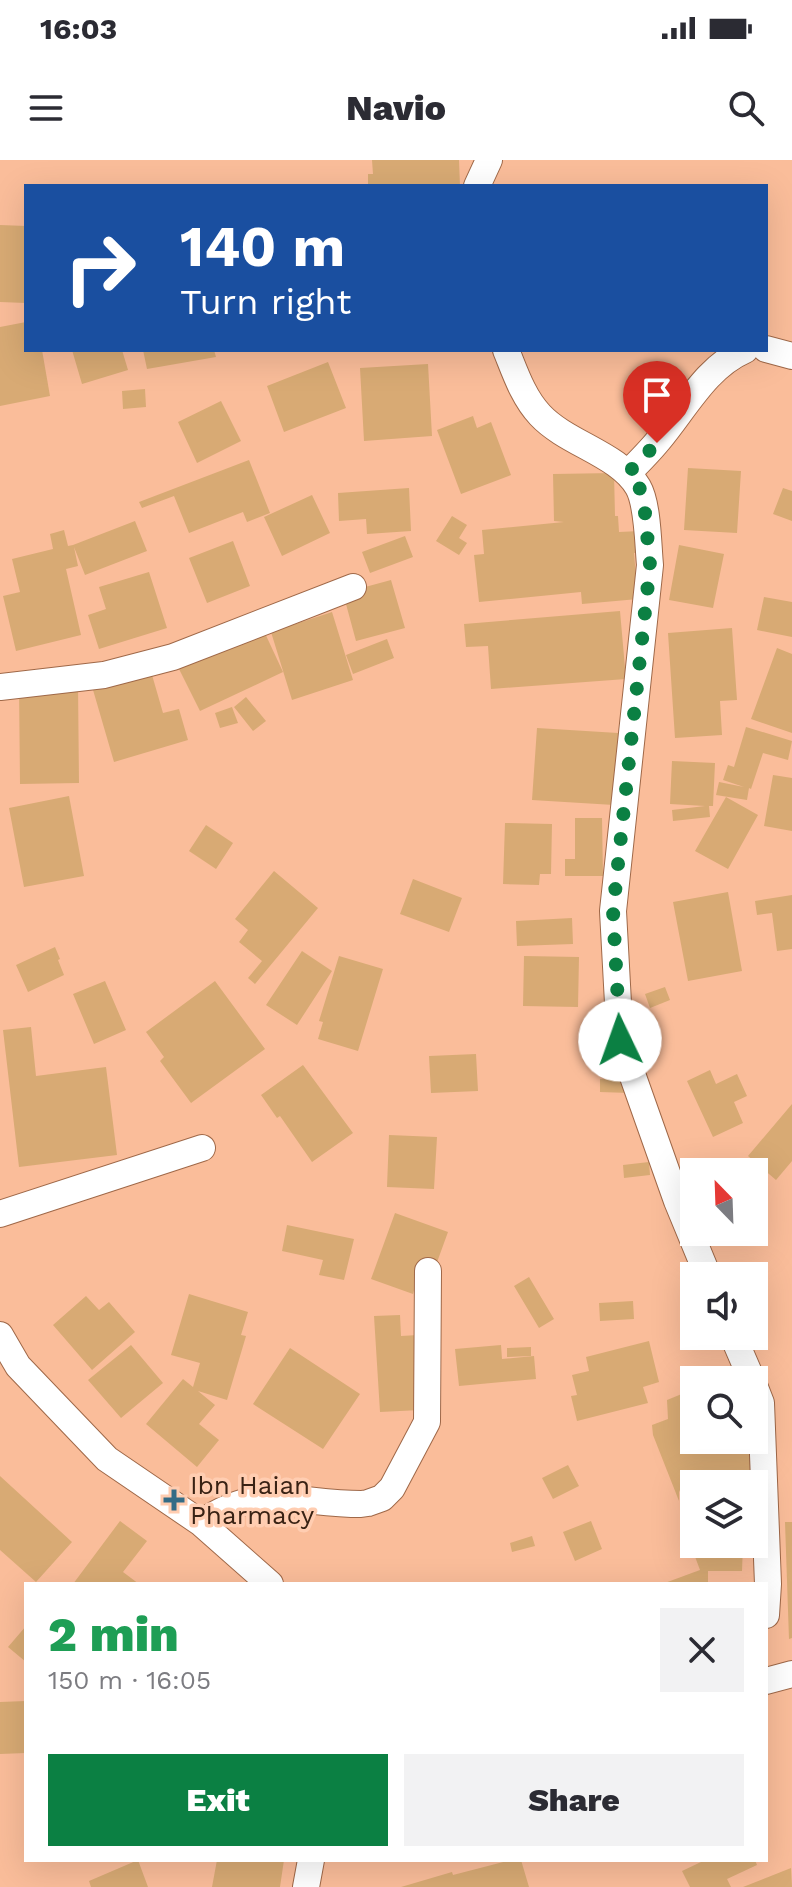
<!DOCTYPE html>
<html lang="en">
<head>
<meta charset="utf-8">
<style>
	body { margin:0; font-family:"Work Sans",sans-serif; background:#f2f2f3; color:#2b2b33; height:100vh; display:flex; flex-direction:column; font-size:30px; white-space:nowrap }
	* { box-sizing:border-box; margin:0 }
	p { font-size:26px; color:#7c7c81 }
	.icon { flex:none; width:44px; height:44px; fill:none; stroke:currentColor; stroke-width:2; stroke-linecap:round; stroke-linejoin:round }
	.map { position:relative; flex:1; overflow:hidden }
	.panel { position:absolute; left:24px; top:1422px; width:744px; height:280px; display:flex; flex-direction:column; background:#fff; border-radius:0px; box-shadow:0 8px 32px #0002 }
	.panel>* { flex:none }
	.top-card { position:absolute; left:24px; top:24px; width:744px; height:168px; border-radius:0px; box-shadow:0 8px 32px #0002; background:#1a4fa0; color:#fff; overflow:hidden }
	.needle { width:52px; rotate:337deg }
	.buttons { position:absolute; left:680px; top:998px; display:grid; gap:16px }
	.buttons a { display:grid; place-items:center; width:88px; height:88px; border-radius:0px; background:#fff; box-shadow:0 8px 32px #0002; font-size:40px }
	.pin { position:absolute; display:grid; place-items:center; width:68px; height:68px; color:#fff; margin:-82px -34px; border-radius:50% 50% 50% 0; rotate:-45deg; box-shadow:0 0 8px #0007 }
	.pin .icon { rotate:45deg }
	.me { position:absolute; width:88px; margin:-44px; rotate:357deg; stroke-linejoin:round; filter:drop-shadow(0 0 6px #0008) }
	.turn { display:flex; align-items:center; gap:28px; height:168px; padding:0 24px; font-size:36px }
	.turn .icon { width:104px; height:104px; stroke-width:2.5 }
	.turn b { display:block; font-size:56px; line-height:68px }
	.round { display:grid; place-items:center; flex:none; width:84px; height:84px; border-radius:0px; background:#f2f2f3 }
	.headline { display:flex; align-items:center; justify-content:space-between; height:136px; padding:0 24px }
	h1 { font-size:48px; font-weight:800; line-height:60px; color:#1e9e55 }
	.cta { display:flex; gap:16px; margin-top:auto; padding:16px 24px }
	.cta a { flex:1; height:92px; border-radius:0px; background:#0b8043; color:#fff; font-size:32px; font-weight:800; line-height:92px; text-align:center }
	.cta a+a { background:#f2f2f3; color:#2b2b33 }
	.status { display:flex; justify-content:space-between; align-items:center; height:56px; padding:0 40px; background:#fff; direction:ltr }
	.status svg { height:22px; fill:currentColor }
	header { display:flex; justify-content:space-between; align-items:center; height:104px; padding:0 24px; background:#fff; font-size:36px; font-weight:800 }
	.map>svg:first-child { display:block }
	.building { fill:#d8aa74 }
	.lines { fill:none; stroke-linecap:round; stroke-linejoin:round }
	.minor-casing { stroke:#9f6848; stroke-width:28 }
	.minor { stroke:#fff; stroke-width:26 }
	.route { stroke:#0b8043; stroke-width:14; stroke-dasharray:0 25.2 }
	.poi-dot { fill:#346c86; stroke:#ffcdb1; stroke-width:3 }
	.labels { text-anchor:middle; stroke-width:7; stroke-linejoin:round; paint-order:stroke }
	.poi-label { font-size:26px; fill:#392214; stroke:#ffcdb1; text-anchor:start }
</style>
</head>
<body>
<div class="status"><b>16:03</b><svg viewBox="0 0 49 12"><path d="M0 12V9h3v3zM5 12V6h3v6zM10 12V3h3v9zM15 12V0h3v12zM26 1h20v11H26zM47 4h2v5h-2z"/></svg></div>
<header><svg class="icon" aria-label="menu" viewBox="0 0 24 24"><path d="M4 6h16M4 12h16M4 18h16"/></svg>Navio<svg class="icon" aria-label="search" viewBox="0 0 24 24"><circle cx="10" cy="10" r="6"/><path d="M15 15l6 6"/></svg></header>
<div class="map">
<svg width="792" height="1727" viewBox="0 0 792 1727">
	<rect width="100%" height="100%" fill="#fabd9a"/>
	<!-- building -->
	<path class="building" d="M372,0H459L460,26H368V14H373Z
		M0,65L26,66V143L0,142Z
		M26,162V190H42L50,236L0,246V167Z
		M72,190H122L128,210L82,224Z
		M143,190H214L216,197L147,209Z
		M328,202L346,248L284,272L267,226Z
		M428,204L432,276L364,281L360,208Z
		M145,229L146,247L123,249L122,231Z
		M221,241L241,281L197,303L178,262Z
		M473,256L477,268L491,262L511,315L461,334L437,270Z
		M249,300L270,353L247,362L243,352L189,373L174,336L142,348L139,342Z
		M688,308L741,311L737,373L684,370Z
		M614,313L615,356H618L619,372L640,371L643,393H634L638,439L582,444L581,432L479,442L474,395L484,394L482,370L564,362L554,361L553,314Z
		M409,328L411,371L367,374L366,359L339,361L338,333Z
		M783,328L792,331V361L773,354Z
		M312,335L330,373L282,396L264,357Z
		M452,356L467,365L459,378L467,383L459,395L436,381Z
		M135,361L147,391L85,415L74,387L78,406L66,409L81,475L16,491L3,436L20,432L12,399L53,389L50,374L64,370L68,386L73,385Z
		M405,376L413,397L370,413L362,392Z
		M233,381L250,426L207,443L189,398Z
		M679,385L724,394L713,448L669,440Z
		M149,412L167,468L99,489L88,455L106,449L99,427Z
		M391,420L405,468L356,481L343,433Z
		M764,437L792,442V477L757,470Z
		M620,451L626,519L491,529L488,486L466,487L464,464Z
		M332,452L353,520L292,540L271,472Z
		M732,468L737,540L720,541L722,575L675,578L668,473Z
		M263,469L283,512L200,551L179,509Z
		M387,479L394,498L353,514L346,495Z
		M777,488L792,494V573L751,559Z
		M148,501L163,553L179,549L188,580L114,602L91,523Z
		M78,524L79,623L20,624L19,525Z
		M246,537L266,561L253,571L234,547Z
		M232,547L238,563L220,568L215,553Z
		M746,567L792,581L788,600L763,593L751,629L749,628L747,640L716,635L719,622L744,627L723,620L728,605L734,607Z
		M537,568L618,573L614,645L532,640Z
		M672,601L715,603L713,646H709L710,657L673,661L672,650L705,646L670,644Z
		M773,615L792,618V671L764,666Z
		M69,636L84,716L24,727L9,648Z
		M726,637L758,655L728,709L695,691Z
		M575,658H602L603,716H565V699H575Z
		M505,663L552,664L551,714H540L539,725L503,724Z
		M206,665L233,683L216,709L189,691Z
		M274,711L318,748L255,824L248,818L262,801L239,782L248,770L235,759Z
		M413,719L462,738L449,772L400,754Z
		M728,732L742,811L688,821L673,742Z
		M792,735V789L777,791L772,753L757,755L755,741Z
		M572,758L573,784L517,786L516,761Z
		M55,787L60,799L58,800L64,815L28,832L16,805Z
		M302,791L332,811L297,865L266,845Z
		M339,796L383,809L358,891L318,879L323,862L319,861Z
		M524,796L579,797L578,847L523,846Z
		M105,821L126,870L94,884L73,834Z
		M215,821L265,889L191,943L160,901L164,897L146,872Z
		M665,827L670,840L650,848L645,834Z
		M31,867L36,916L106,907L117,995L19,1007L3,870Z
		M476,894L478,931L431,933L429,896Z
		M303,905L353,973L312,1002L280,956L277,958L261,935Z
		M710,910L716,924L737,914L747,936L734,942L743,963L713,977L687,921Z
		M600,919L629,920V933L600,932Z
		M792,944V1001L776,1020L748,996Z
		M389,975L437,977L434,1029L387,1027Z
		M649,1002L650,1015L624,1018L623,1005Z
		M395,1053L448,1072L428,1127L416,1123L413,1134L371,1119Z
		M287,1065L354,1079L344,1120L319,1115L323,1100L282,1091Z
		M529,1117L554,1159L539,1168L514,1126Z
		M189,1134L248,1152L241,1175L246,1176L227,1240L198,1231L215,1245L199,1264L219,1280L197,1307L146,1264L183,1219L193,1227L200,1203L171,1195Z
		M86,1136L99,1150L109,1142L135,1172L92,1210L53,1165Z
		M633,1141L634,1159L600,1161L599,1143Z
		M400,1155L401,1176L418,1175L420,1250L380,1252L374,1156Z
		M649,1181L659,1222L643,1227L648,1243L577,1261L571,1236L577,1235L572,1215L589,1211L586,1197Z
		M131,1185L163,1223L121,1258L88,1220Z
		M501,1185L502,1199L534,1196L536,1219L459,1226L455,1189Z
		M531,1187V1196L507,1197V1188Z
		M290,1188L360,1234L323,1289L253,1244Z
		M694,1229V1280H754V1324H694V1359L684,1360L682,1336L679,1330V1341L653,1275L652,1265L668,1259L667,1240Z
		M568,1305L579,1326L553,1339L542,1318Z
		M0,1316L72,1382L36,1422L0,1390Z
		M120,1361L147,1381L123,1412L139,1424H73Z
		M591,1361L602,1389L575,1401L563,1372Z
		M785,1362H792V1478L789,1479Z
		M532,1376L535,1386L512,1392L510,1383Z
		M694,1384H743L742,1411H708V1424H662L700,1410L694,1394Z
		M26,1466V1502L8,1487Z
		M26,1541V1593L0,1594V1542Z
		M138,1700L148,1727H91L89,1721Z
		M217,1700H284L280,1727H212Z
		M511,1700H521L529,1727H401L452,1712L453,1715Z
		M700,1700H755L757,1705L727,1719L731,1727H690L682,1711L701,1702Z
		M791,1708L792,1727H743Z"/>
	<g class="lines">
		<!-- minor casing -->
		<g class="minor-casing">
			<path id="minor" d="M477,26L489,0
				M766,189L792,196
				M506,190C515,212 523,237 540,255C567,284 619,294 638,327C648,344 648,385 650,405L613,751L620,880L677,1041L708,1116
				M628,313C638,303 649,292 658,281C685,249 706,207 745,190
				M0,527L104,515L173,497L353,427
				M0,1054L202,988
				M0,1175L18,1206L107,1299L201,1363L270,1424
				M733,1176L752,1220
				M754,1225L761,1243L768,1424L766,1455
				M201,1363C261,1322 296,1344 361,1344L368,1343L382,1338L392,1328L427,1262L428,1111
				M766,1521L792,1514
				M306,1727L311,1700"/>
		</g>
		<!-- minor -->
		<use href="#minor" class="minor"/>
	</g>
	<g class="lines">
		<!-- route -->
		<path class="route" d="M620,880L613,751L650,405L645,353L640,329L628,313L657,283"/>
	</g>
	<!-- markers -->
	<path class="poi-dot" d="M170 1328h8v8h8v8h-8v8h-8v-8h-8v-8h8z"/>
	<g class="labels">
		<!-- poi labels -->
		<g class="poi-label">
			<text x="190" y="1334">Ibn Haian<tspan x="190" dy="30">Pharmacy</tspan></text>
		</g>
	</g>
</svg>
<div class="buttons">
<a><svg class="needle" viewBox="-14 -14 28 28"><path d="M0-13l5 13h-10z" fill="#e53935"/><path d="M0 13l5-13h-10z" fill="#7c7c81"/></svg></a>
<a><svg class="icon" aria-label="sound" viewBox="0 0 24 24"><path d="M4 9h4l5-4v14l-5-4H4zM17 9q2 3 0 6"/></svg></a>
<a><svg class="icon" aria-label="search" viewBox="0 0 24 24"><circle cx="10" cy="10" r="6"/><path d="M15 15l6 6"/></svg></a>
<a><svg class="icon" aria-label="layers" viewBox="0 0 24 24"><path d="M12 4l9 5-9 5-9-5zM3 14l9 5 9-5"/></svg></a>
</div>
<div class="pin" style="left:657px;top:283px;background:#d93025"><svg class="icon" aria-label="arrive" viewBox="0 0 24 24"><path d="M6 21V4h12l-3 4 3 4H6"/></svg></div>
<svg class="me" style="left:620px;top:880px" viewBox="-20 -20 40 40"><circle r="19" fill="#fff"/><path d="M0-13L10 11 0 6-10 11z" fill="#0b8043"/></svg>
<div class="top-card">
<div class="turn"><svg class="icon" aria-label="right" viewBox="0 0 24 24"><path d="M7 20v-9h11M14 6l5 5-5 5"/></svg><div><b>140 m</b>Turn right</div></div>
</div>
<section class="panel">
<div class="headline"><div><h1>2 min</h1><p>150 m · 16:05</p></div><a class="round"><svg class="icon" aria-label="close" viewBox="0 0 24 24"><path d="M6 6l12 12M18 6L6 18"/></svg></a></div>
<div class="cta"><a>Exit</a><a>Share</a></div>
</section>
</div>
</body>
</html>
